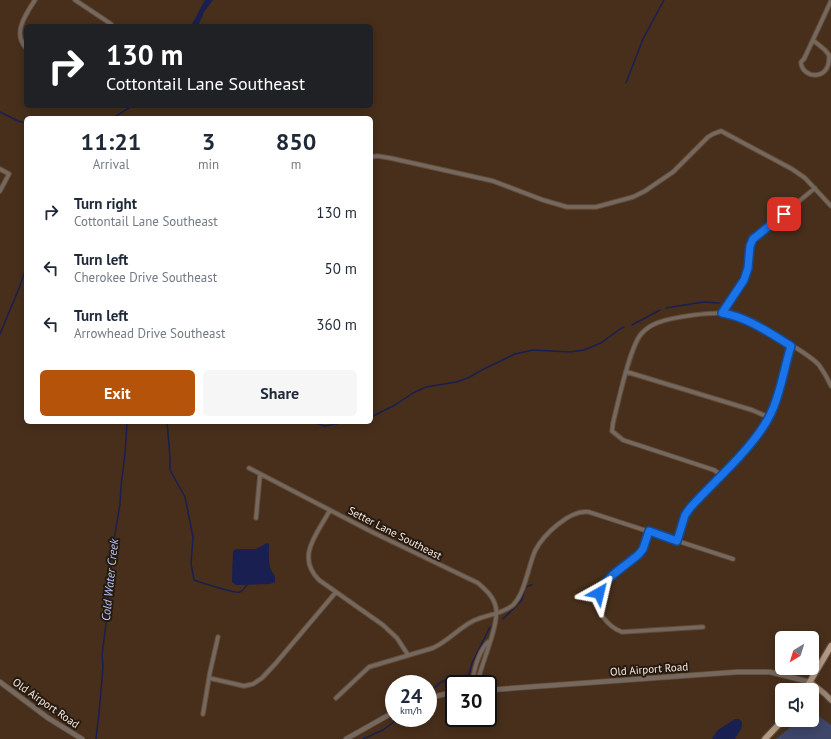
<!DOCTYPE html>
<html lang="en">
<head>
<meta charset="utf-8">
<style>
	body { margin:0; font-family:"PT Sans",sans-serif; background:#f6f6f7; color:#1f2937; height:100vh; display:flex; flex-direction:column; font-size:15px; white-space:nowrap }
	* { box-sizing:border-box; margin:0 }
	p { font-size:13px; color:#747a83 }
	.icon { flex:none; width:22px; height:22px; fill:none; stroke:currentColor; stroke-width:2; stroke-linecap:round; stroke-linejoin:round }
	.map { position:relative; flex:1; overflow:hidden }
	.panel { position:absolute; left:24px; top:116px; width:349px; height:308px; display:flex; flex-direction:column; background:#fff; border-radius:6px; box-shadow:0 2px 10px #0003 }
	.panel>* { flex:none }
	.top-card { position:absolute; left:24px; top:24px; width:349px; height:84px; border-radius:6px; box-shadow:0 2px 10px #0003; background:#202124; color:#fff; overflow:hidden }
	.needle { width:26px; rotate:218deg }
	.controls { position:absolute; left:775px; top:631px; display:grid; gap:8px }
	.controls a { display:grid; place-items:center; width:44px; height:44px; border-radius:6px; background:#fff; box-shadow:0 2px 10px #0003; font-size:20px }
	.speed { position:absolute; left:385px; top:675px; display:flex; gap:8px; font-size:20px; font-weight:700; text-align:center }
	.speed>* { display:grid; place-content:center; width:52px; height:52px; border-radius:50%; background:#fff; box-shadow:0 2px 10px #0003; line-height:1 }
	.speed small { font-size:10px; font-weight:400 }
	.speed .limit { border:2px solid #111; border-radius:6px; background:#fff; color:#111 }
	.pin { position:absolute; display:grid; place-items:center; width:34px; height:34px; color:#fff; margin:-17px; border-radius:8px; box-shadow:0 2px 6px #0006 }
	.me { position:absolute; width:44px; margin:-22px; rotate:37deg; stroke-linejoin:round; filter:drop-shadow(0 0 3px #0008) }
	.turn { display:flex; align-items:center; gap:14px; height:84px; padding:0 16px; font-size:18px }
	.turn .icon { width:52px; height:52px; stroke-width:2.5 }
	.turn b { display:block; font-size:28px; line-height:34px }
	.eta { display:flex; justify-content:space-evenly; align-items:center; height:68px; text-align:center }
	.eta b { font-size:24px; font-weight:700; line-height:28px }
	.action { display:flex; gap:8px; margin-top:auto; padding:8px 16px }
	.action a { flex:1; height:46px; border-radius:6px; background:#b45309; color:#fff; font-size:16px; font-weight:700; line-height:46px; text-align:center }
	.action a+a { background:#f6f6f7; color:#1f2937 }
	ul { padding:0; list-style:none }
	li { display:flex; align-items:center; gap:12px; height:56px; padding:0 16px }
	li div { flex:1 }
	li b { display:block; font-size:15px }
	li em { font-style:normal }
	.map>svg:first-child { display:block }
	.green { fill:#3e4669 }
	.water { fill:#191f50 }
	.lines { fill:none; stroke-linecap:round; stroke-linejoin:round }
	.stream { stroke:#191f50; stroke-width:1.5 }
	.minor-casing { stroke:#644d3a; stroke-width:5.5 }
	.tertiary-casing { stroke:#644d3a; stroke-width:6 }
	.secondary-casing { stroke:#644d3a; stroke-width:7 }
	.primary-casing { stroke:#644d3a; stroke-width:8 }
	.minor { stroke:#75685f; stroke-width:3.5 }
	.tertiary { stroke:#75685f; stroke-width:4.5 }
	.secondary { stroke:#988575; stroke-width:5 }
	.primary { stroke:#b39a87; stroke-width:5.5 }
	.route-casing { stroke:#114b97; stroke-width:10 }
	.route { stroke:#1a73e8; stroke-width:7 }
	.labels { text-anchor:middle; stroke-width:4; stroke-linejoin:round; paint-order:stroke }
	.street-label { font-size:11px; fill:#faeade; stroke:#251a11 }
	.water-label { font-size:12px; font-style:italic; fill:#b6c3f4; stroke:#251a11 }
</style>
</head>
<body>
<div class="map">
<svg width="831" height="739" viewBox="0 0 831 739">
	<rect width="100%" height="100%" fill="#472f1b"/>
	<!-- green -->
	<path class="green" d="M814,709L815,713L831,725V739H776L799,720H812V710Z"/>
	<!-- water -->
	<path class="water" d="M205,0H213L204,12L198,26H191Z
		M267,543L269,544C269,555 267,567 275,576V582L270,584L236,585L232,582V579L233,551L236,549H256Z
		M735,719H739L742,722V727L735,739H713L712,738L718,730Z"/>
	<g class="lines">
		<!-- stream -->
		<path class="stream" d="M626,83L643,39L664,0
			M0,112L18,121L26,123
			M113,118L132,106
			M666,308L703,302L719,303
			M632,325L660,310
			M0,334L20,286L26,267
			M371,417L395,405L413,393L426,387L456,382L468,378L482,370L515,354L533,350L570,352L584,350L601,343L620,329L624,327
			M167,422L170,457V470L185,497L193,537L191,564L194,580C200,582 235,594 240,592C243,591 245,587 247,585
			M312,422L325,426L346,422
			M503,619L522,600L525,587L532,585
			M429,694C441,678 450,678 469,675L472,663L490,627
			M96,739L99,713L103,667L102,655L108,608L110,564L120,504L121,486L125,454L127,422
			M363,739L383,730L399,718"/>
		<!-- minor casing -->
		<g class="minor-casing">
			<path id="minor" d="M75,0L111,24
				M813,40L825,50L829,55C831,83 801,78 801,62L804,59L831,1
				M26,48C12,33 26,14 35,0
				M371,157L377,156L390,158L493,181L543,200L567,207H596L633,197L645,191L673,172L708,137L713,134L721,131L792,169L805,178L831,206
				M0,169L9,174L0,191
				M722,313C731,300 742,287 747,272C750,261 747,249 753,239L815,188
				M627,372L752,410L768,417
				M249,468L372,532L478,583C486,590 494,597 496,608C499,626 481,664 477,684
				M721,475L714,470L623,440L612,431L613,423C618,403 630,345 642,333C646,329 651,325 657,323C671,317 715,311 729,314C747,318 807,352 819,365C824,372 828,379 831,386
				M330,510C318,533 295,556 319,580L383,625L397,638L408,655
				M256,518L260,475
				M649,531L643,549L639,554C623,568 599,579 598,603C598,608 599,613 603,617C608,624 614,629 622,632L703,627
				M677,541L685,515L690,508L744,451L758,433L768,417L778,394L791,346
				M209,678L244,686L253,684L262,678L276,663L336,592
				M472,684C474,670 478,652 488,642
				M336,698L369,667L433,648C448,641 459,628 473,621C485,615 503,614 513,605C525,593 528,567 535,551C543,535 570,509 589,512L733,559
				M203,714L210,672L218,637"/>
		</g>
		<!-- tertiary casing -->
		<g class="tertiary-casing">
			<path id="tertiary" d="M0,682L48,718L82,739
				M488,690L737,672H770L810,682
				M428,698L454,692
				M346,739L394,712"/>
		</g>
		<!-- secondary casing -->
		<g class="secondary-casing">
			<path id="secondary" d="M810,682L825,694L831,700"/>
		</g>
		<!-- primary casing -->
		<g class="primary-casing">
			<path id="primary" d="M805,690L831,646
				M765,739L783,720"/>
		</g>
		<!-- minor -->
		<use href="#minor" class="minor"/>
		<!-- tertiary -->
		<use href="#tertiary" class="tertiary"/>
		<!-- secondary -->
		<use href="#secondary" class="secondary"/>
		<!-- primary -->
		<use href="#primary" class="primary"/>
	</g>
	<g class="lines">
		<!-- route casing -->
		<g class="route-casing">
			<path id="route" d="M599,593C606,576 626,566 639,554L643,549L649,531L677,541L685,515L690,508C715,480 755,447 771,413C781,392 784,368 791,346C770,333 747,317 722,313L744,280L748,268L750,246L753,239L784,214"/>
		</g>
		<!-- route -->
		<use href="#route" class="route"/>
	</g>
	<g class="labels">
		<!-- street labels -->
		<g class="street-label">
			<text transform="translate(395 533) rotate(27)" y="4">Setter Lane Southeast</text>
			<text transform="translate(649 669) rotate(-4)" y="4">Old Airport Road</text>
			<text transform="translate(46 703) rotate(35)" y="4">Old Airport Road</text>
		</g>
		<!-- water labels -->
		<g class="water-label">
			<text transform="translate(110 580) rotate(-84)" y="4">Cold Water Creek</text>
		</g>
	</g>
</svg>
<div class="controls">
<a><svg class="needle" viewBox="-14 -14 28 28"><path d="M0-13l5 13h-10z" fill="#e53935"/><path d="M0 13l5-13h-10z" fill="#747a83"/></svg></a>
<a><svg class="icon" aria-label="sound" viewBox="0 0 24 24"><path d="M4 9h4l5-4v14l-5-4H4zM17 9q2 3 0 6"/></svg></a>
</div>
<div class="speed"><div>24<small>km/h</small></div><div class="limit">30</div></div>
<div class="pin" style="left:784px;top:214px;background:#d93025"><svg class="icon" aria-label="arrive" viewBox="0 0 24 24"><path d="M6 21V4h12l-3 4 3 4H6"/></svg></div>
<svg class="me" style="left:599px;top:593px" viewBox="-20 -20 40 40"><path d="M0-17L14 15 0 8-14 15z" fill="#1a73e8" stroke="#fff" stroke-width="4"/></svg>
<div class="top-card">
<div class="turn"><svg class="icon" aria-label="right" viewBox="0 0 24 24"><path d="M7 20v-9h11M14 6l5 5-5 5"/></svg><div><b>130 m</b>Cottontail Lane Southeast</div></div>
</div>
<section class="panel">
<div class="eta">
<div><b>11:21</b><p>Arrival</p></div>
<div><b>3</b><p>min</p></div>
<div><b>850</b><p>m</p></div>
</div>
<ul>
<li><svg class="icon" aria-label="right" viewBox="0 0 24 24"><path d="M7 20v-9h11M14 6l5 5-5 5"/></svg><div><b>Turn right</b><p>Cottontail Lane Southeast</p></div><em>130 m</em></li>
<li><svg class="icon" aria-label="left" viewBox="0 0 24 24"><path d="M17 20v-9H6M10 6l-5 5 5 5"/></svg><div><b>Turn left</b><p>Cherokee Drive Southeast</p></div><em>50 m</em></li>
<li><svg class="icon" aria-label="left" viewBox="0 0 24 24"><path d="M17 20v-9H6M10 6l-5 5 5 5"/></svg><div><b>Turn left</b><p>Arrowhead Drive Southeast</p></div><em>360 m</em></li>
</ul>
<div class="action"><a>Exit</a><a>Share</a></div>
</section>
</div>
</body>
</html>
